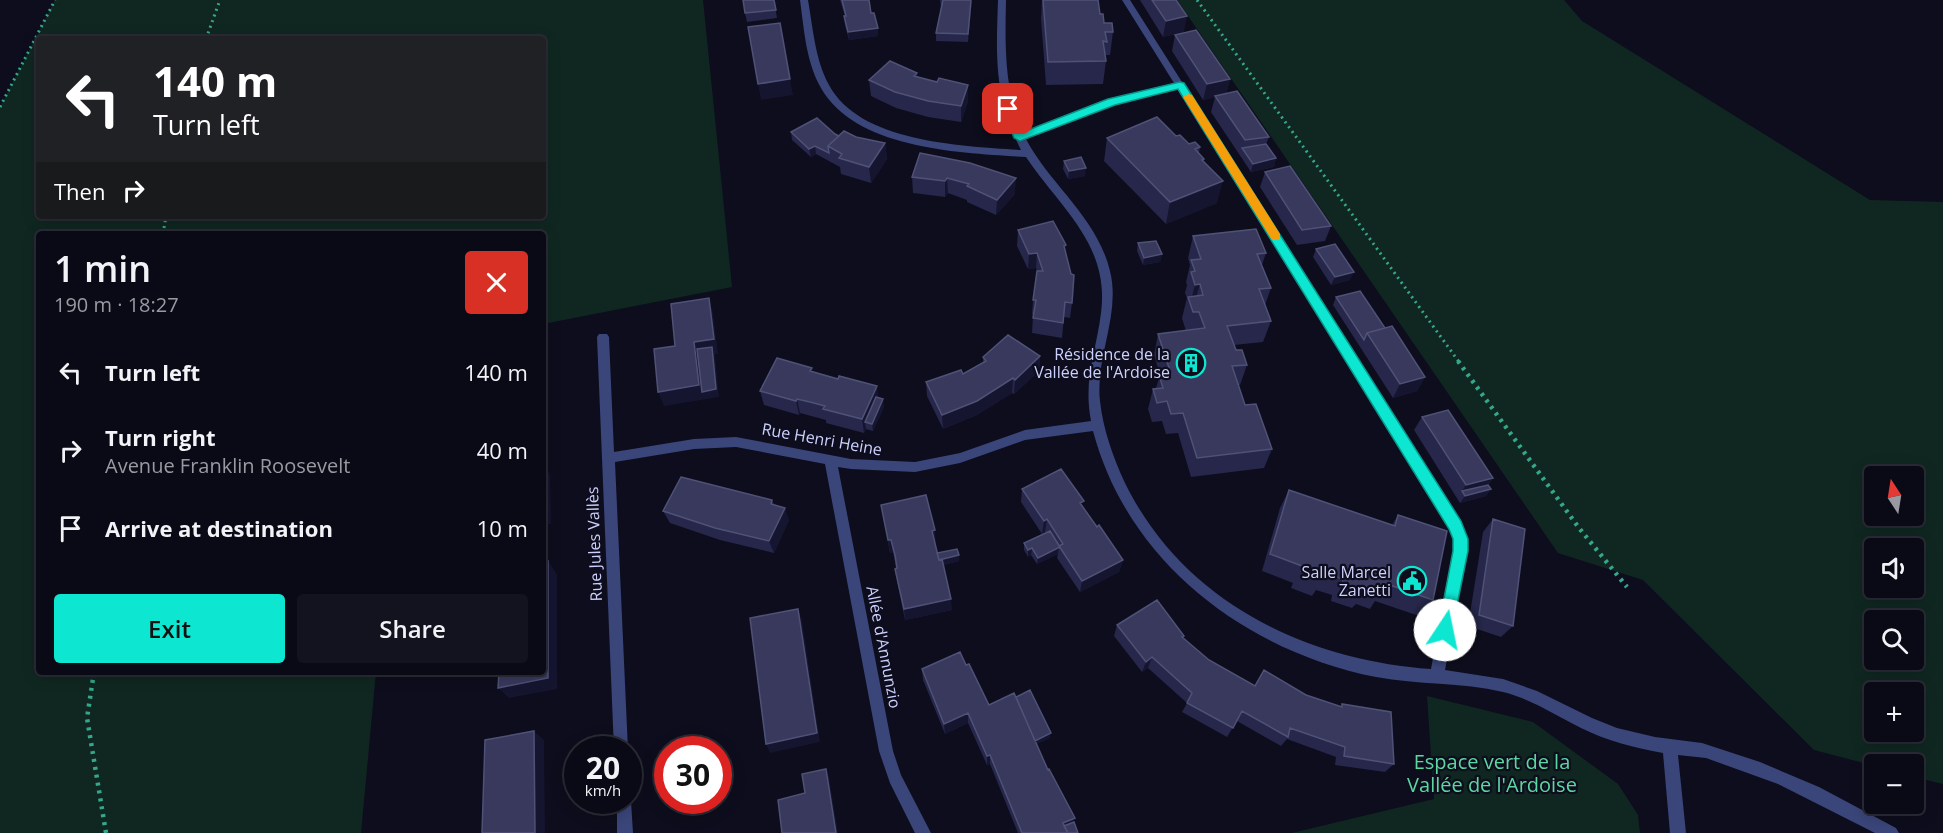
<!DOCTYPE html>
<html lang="en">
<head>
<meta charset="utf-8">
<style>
	body { margin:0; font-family:"Open Sans",sans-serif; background:#13131f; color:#f1f3f6; height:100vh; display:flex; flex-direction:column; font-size:22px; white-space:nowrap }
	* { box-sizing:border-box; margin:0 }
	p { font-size:20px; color:#999aa1 }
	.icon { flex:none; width:33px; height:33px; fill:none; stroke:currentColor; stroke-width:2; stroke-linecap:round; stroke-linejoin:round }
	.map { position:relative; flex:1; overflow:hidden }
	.drawer { position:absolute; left:36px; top:231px; width:510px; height:444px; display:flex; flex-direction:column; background:#0a0a16; border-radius:6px; box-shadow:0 3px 15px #0003,0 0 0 2px #2a2b35 }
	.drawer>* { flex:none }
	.guide { position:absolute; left:36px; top:36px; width:510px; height:183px; border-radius:6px; box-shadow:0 3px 15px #0003,0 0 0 2px #2a2b35; background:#202124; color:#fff; overflow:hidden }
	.needle { width:39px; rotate:348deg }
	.buttons { position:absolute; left:1864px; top:466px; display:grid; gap:12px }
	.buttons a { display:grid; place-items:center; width:60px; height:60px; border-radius:6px; background:#0a0a16; box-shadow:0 3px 15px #0003,0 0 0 2px #2a2b35; font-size:30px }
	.speed { position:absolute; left:564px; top:736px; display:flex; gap:12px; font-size:30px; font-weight:700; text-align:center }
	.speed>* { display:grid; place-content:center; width:78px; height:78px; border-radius:50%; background:#0a0a16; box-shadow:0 3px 15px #0003,0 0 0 2px #2a2b35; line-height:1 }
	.speed small { font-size:15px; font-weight:400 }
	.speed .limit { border:9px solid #d22; background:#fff; color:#111 }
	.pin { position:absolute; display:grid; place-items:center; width:51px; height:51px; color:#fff; margin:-26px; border-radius:12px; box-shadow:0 3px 9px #0006 }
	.me { position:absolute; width:66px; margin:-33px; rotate:11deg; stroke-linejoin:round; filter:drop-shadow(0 0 4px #0008) }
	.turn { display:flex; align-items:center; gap:21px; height:126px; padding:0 18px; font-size:27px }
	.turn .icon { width:78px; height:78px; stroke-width:2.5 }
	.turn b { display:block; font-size:42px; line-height:51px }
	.then { display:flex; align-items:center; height:57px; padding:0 18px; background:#0003; gap:12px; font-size:22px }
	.round { display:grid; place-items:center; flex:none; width:63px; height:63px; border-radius:6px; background:#13131f }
	.summary { display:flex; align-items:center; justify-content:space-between; height:102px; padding:0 18px }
	h1 { font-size:36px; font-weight:600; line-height:45px }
	.action { display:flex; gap:12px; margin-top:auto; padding:12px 18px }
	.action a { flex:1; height:69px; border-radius:6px; background:#0de7d1; color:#111; font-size:24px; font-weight:600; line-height:69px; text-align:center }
	.action a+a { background:#13131f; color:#f1f3f6 }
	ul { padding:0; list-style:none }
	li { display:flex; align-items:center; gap:18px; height:78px; padding:0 18px }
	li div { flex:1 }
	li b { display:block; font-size:22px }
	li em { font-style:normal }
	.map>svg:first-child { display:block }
	.green { fill:#102721; fill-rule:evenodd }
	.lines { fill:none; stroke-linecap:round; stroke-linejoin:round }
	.path-far1 { stroke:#34a88a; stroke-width:3; stroke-dasharray:2 4; stroke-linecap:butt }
	.path { stroke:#34a88a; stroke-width:4.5; stroke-dasharray:3 5; stroke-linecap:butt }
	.minor { fill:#3a4579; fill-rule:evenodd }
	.wall { fill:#26274a }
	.shaded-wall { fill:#151530 }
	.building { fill:#38395d; stroke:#4f5176; stroke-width:1.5 }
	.route { fill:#0de7d1; stroke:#089688; stroke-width:1.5 }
	.slow { fill:#f59e0b }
	.labels { text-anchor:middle; stroke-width:4.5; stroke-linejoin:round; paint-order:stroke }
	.poi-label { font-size:16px; fill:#ccd0fc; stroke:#0d0d1d; text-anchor:end }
	.street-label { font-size:16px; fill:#ccd0fc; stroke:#0d0d1d }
	.near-park-label { font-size:20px; fill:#5dd7a0; stroke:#0d0d1d }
</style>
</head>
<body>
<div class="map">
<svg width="1943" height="833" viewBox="0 0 1943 833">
	<rect width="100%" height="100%" fill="#0d0d1d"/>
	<!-- green -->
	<path class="green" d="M55,0H703L732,287L543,324V234H39V672H376L361,833H0V107ZM39,39H543V216H39Z
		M1177,0H1564L1582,21L1870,200L1943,202V784L1914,777V765L1875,766L1814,750L1643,580L1558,553ZM1875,477H1914V516H1875ZM1875,549H1914V588H1875ZM1875,621H1914V660H1875ZM1875,693H1914V732H1875Z
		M1427,696L1533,722L1618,784L1638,815L1640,833H1292L1434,799Z"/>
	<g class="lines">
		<!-- path-far1 -->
		<path class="path-far1" d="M1197,0L1459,362
			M206,39L220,0
			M0,107L55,0
			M163,234L166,216"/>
		<!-- path -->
		<path class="path" d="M1458,361L1579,528L1627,587
			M94,672L87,718L106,833"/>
		<!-- minor -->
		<path class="minor" d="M800,0H808C813,28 815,59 829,85C860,143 963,146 1021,150C994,98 996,57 998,0H1006C1005,45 1004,91 1023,133L1109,100L1174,83L1122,0H1130L1461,522L1466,539L1467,551L1445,670L1503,679L1537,691L1592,718L1617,728L1655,737L1702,743L1760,762L1819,787L1896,828L1899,833H1875L1778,784L1706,758L1678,755L1686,833H1670L1663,753C1635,748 1607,741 1581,728C1555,715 1531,699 1503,692C1461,682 1418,685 1376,677C1246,651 1128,563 1093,431L1025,440L960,463L915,472L851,469L838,467L893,751L901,775L931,833H915L890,783L879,751L825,464L736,447L694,449L615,462L628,750H614L597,337L599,334H607L609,337L614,452L694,439L736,437L851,459L915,462L960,453L1025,430L1091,421C1083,379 1096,353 1101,313C1110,244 1060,208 1026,157C963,153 856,150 821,88C806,62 804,29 800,0ZM1177,89L1450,528L1454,539L1453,551L1431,669C1304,660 1183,601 1125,483C1113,457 1103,429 1100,401C1095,357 1121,315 1110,271C1097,217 1050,185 1026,139L1115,105Z
			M628,795L631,801L633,833H617V801H628Z"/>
	</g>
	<!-- wall -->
	<path class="wall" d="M774,0L777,18L747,22L745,13Z
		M840,0H869L871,13L878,36L849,40L845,25L844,16H845Z
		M940,0H972L968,42L936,41V33L941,7Z
		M1042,0H1098L1100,14L1104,23L1113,32L1110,55H1105L1106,61L1103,84L1046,85L1041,19Z
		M1140,0H1176L1184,32L1163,37Z
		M1175,35L1230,79L1226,94L1269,137L1266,144L1276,158L1274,167L1251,172L1211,112L1215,97L1203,100L1172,51Z
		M917,73V77L968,101L961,122L928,117L896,108L871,96L869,80Z
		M791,132L835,134L839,136L856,137L885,143L887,159L871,183L841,174L840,167L816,154L811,157L792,140Z
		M1176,136L1189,144L1200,147L1199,153L1204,159V162L1217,203L1166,224L1104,161L1107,138Z
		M920,153L1015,194L996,215L967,202V200L948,193L945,197L913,193L912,177Z
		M1064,161L1085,176L1068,179L1063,169Z
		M1265,172L1331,226L1325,241L1297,245L1260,187Z
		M1018,230L1065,251L1072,303L1070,318L1064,317L1062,338L1032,333L1033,315L1032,314L1033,300L1037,271L1036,268L1028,269L1017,246Z
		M1193,236L1266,253L1262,265L1271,288L1265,305L1271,321L1263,342L1234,345L1236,350L1247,365L1240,385H1238L1245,405L1272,449L1264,468L1191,477L1178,433L1166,434L1162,421L1152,422L1148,409L1153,389L1156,388L1160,375L1154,355L1158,334L1186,331L1182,318L1187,298L1185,293L1187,285L1186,282L1190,265L1188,258Z
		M1138,243L1162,254L1160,262L1143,265L1137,251Z
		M1316,249L1350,280L1331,285L1313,257Z
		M1336,297L1385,328L1425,377L1417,391L1393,398L1333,305Z
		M1040,356L1039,371L1014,394L1012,393L977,415L943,429L927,396L926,382L963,374L983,363V357Z
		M813,372L879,398L884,407L873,431L866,429L864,433L826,423V420L800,413L799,415L764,405L760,391Z
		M1422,417L1493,478L1488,485L1491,489L1486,496L1460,503L1414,430Z
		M1022,489L1083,507L1097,527L1123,560L1119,572L1080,592L1057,558L1058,554L1037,564L1031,555L1028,557L1024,550V543L1046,533L1045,532L1042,534L1021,502Z
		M1289,490L1392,525L1398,515L1433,600L1419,616L1375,601L1370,609L1356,604L1352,608L1331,601L1332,595L1316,590L1312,596L1291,588L1293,583L1262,571L1280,508Z
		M772,500L774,504L789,520L774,553L720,540L670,523L663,511Z
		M881,505L935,530V543L937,553L959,561L943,565L952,610L905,620L897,581L895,569L896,568L893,552L890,553Z
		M1493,519L1513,626L1501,637L1468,626L1483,532Z
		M1117,625L1183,638L1209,660L1254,686L1264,670L1306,695L1340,707L1342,704L1394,764L1385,772L1335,765L1336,757L1287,739L1281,746L1237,721L1227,737L1182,712L1187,703L1148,668L1142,672L1114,636Z
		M966,665L989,705L1016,697L1050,738L1036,744L1048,770L1078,833H1018L990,764L987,765L968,723L945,734L923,680L922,669Z"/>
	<!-- shaded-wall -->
	<path class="shaded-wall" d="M971,0H972L968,42V34Z
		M1187,16L1184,32L1163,37L1166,21Z
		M878,28V36L849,40L848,32Z
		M790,79L793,95L761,100L758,84Z
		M1230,79L1226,95L1203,100L1207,84Z
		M968,85V101L961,122V106Z
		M885,143L887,159L871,183L869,167Z
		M815,146L816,154L811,157L809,149Z
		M1276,158L1274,167L1251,172L1253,164Z
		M1086,168L1085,176L1068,179L1069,171Z
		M947,178L948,193L945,197V181Z
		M1016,178L1015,194L996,215L997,200Z
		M1223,181L1217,203L1166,224L1170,202Z
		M1037,253L1036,268L1028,269L1029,254Z
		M1162,254L1160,262L1143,265L1144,258Z
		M1354,272L1350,280L1331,285L1335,277Z
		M1200,284L1194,305L1190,304L1195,285Z
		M709,298L713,313L718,354H715L719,397L664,406L658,392L694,342Z
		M1040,356L1039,371L1014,394L1015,380Z
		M1425,377L1417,391L1393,398L1400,384Z
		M1013,378L1012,393L977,415L943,429L942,415Z
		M877,386L879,400L865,422L866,429L864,433L862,419Z
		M797,399L800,413L799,415L796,401Z
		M883,399L884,407L873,431L872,424Z
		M543,464L550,474L551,524L543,525Z
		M1493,478L1483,491H1462L1466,485Z
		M1491,489L1486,496L1460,503L1465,496Z
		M785,508L789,520L774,553L769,541Z
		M1047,519L1045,532L1042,534L1044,521Z
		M935,530L936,543H933L932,531Z
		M888,540H891L893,552L890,553Z
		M1059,547L1058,554L1037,564L1038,558Z
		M1032,548L1031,555L1028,557V550Z
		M959,555V561L938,566V560Z
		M1123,560L1119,572L1080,592L1082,581Z
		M548,561L557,574V689L509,698L498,688Z
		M951,599L952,610L905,620L904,609Z
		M798,609L802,620L820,742L770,753L766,744Z
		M1152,657L1148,668L1142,672L1146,662Z
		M968,713V723L945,734L944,724Z
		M534,731L544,740L545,833H535Z
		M1051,733L1050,738L1033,746L1034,741Z
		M990,755V764L987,765V756Z
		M826,769L829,777L838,833H836Z
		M1075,818L1072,826L1064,830L1063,823Z"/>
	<!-- building -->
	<path class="building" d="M743,0H774L776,10L745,13Z
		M842,0H869L871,13H874L878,28L848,32L844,16H846Z
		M943,0H971L968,34L936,33Z
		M1043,0H1098L1100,14H1103L1104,23H1112L1113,32H1105L1107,42L1103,41L1106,61L1048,62Z
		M1152,0H1176L1187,16L1166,21Z
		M780,23L790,79L758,84L748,27Z
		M1196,30L1230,79L1207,84L1175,35Z
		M890,61L917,73L914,76L937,82L939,78L968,85L961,106L928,101L895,92L869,80Z
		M1237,91L1269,137L1245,140L1215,96Z
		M1157,117L1176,136L1180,135L1189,144L1195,142L1200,147L1195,149L1204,159L1202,160L1223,181L1170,202L1107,138Z
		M817,118L835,134L839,136L828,146L829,153L815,146L809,149L791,132Z
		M844,131L856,137L885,143L869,167L839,158L842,154L828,146Z
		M1266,144L1276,158L1253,164L1242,148Z
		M920,153L970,163L1016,178L997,200L967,186L969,184L947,178L945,181L912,177Z
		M1081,157L1086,168L1069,171L1064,161Z
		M1290,166L1331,226L1302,230L1265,172Z
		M1053,221L1066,245L1064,246L1071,274L1074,275L1072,303L1065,302L1063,323L1033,318L1036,300H1033L1037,271H1043L1037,253L1029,254L1018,230Z
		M1256,229L1266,253L1257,254L1271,288L1259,289L1271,321L1227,326L1236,350H1242L1247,365L1232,366L1245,405L1256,404L1272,449L1197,458L1183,413L1171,414L1167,401L1157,403L1153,389L1163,388L1159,375L1171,374L1158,334L1205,328L1199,312H1193L1188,297L1203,295L1200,284L1195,285L1191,272L1195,271L1191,260L1201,259L1193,236Z
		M1156,241L1162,254L1144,258L1138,243Z
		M1335,244L1354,272L1335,277L1316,249Z
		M1360,291L1385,328L1367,333L1364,340L1336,297Z
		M709,298L714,339L694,342L699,385L658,392L654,349L675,346L671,304Z
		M1392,326L1425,377L1400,384L1367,333Z
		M1008,335L1040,356L1015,380L1013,378L977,401L942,415L926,382L961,370L963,374L986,361L983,357Z
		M712,347L716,389L702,392L697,349Z
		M777,358L812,368L810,371L838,379L839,376L877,386L862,419L823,409L825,406L810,402L797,399L796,401L760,391Z
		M876,397L883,399L872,424L865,422Z
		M1448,410L1493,478L1466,485L1422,417Z
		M1061,469L1084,501L1080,503L1097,527L1099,525L1123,560L1082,581L1059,546L1063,544L1047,519L1044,521L1022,489Z
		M681,477L772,500L771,504L785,508L769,541L715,528L663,511Z
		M1488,485L1491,489L1465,496L1462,491Z
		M1289,490L1395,526L1398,515L1447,531L1433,600L1384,583L1382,592L1365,586L1364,592L1342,584L1343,579L1325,573L1323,579L1301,571L1302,566L1270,554Z
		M926,495L935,530L932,531L939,560L942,559L951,599L904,609L895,569L897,568L895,555L891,540H888L881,505Z
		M1493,519L1525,529L1513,626L1479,615Z
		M1050,531L1060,547L1038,558L1032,548L1028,550L1024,543Z
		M957,549L959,555L939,560L937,553Z
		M548,561V678L498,688L499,672H543V562Z
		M1157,600L1184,636L1182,637L1209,660L1255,686L1264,670L1306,695L1342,707V704L1391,712L1394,764L1344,756L1345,747L1290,728L1288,737L1242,711L1233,728L1187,703L1192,693L1152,657L1146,662L1117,625Z
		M798,609L817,733L766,744L750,618Z
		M960,652L966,665L969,664L989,705L1014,693L1048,770L1049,769L1075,818L1063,823L1068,833H1022L990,755L987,756L968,713L944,724L922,669Z
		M1030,690L1051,733L1035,741L1016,697Z
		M534,731L535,833H482L485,740Z
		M826,769L836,833H782L778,800L805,793L802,774Z
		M1074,822L1078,833H1068L1064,826Z"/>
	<!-- route -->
	<path class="route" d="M1180,82L1184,83L1461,521L1468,539V551L1451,635L1445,637L1440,635L1438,630L1453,551V539L1449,529L1178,89L1115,105L1020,141L1014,138L1002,109L1004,106H1012L1023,132L1108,99Z"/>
	<!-- slow -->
	<path class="slow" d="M1188,94L1192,95L1280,234V240H1272L1183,97Z"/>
	<!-- icons -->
	<defs>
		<g id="building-ring" transform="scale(1.5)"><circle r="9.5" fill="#0d0d1d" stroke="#0de7d1" stroke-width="1.5"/><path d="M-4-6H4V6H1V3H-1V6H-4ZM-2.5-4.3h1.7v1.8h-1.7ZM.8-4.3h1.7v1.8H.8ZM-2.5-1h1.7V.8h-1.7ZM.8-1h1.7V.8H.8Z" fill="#0de7d1"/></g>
		<g id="civic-ring" transform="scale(1.5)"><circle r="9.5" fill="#0d0d1d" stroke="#0de7d1" stroke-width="1.5"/><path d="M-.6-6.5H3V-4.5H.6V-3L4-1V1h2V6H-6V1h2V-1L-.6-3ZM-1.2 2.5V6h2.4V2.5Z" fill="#0de7d1"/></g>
	</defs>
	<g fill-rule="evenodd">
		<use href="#building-ring" x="1191" y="363"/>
		<use href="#civic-ring" x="1412" y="581"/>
	</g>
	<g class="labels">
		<!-- poi labels -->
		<g class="poi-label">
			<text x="1170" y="360">Résidence de la<tspan x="1170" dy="18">Vallée de l'Ardoise</tspan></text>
			<text x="1391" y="578">Salle Marcel<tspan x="1391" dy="18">Zanetti</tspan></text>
		</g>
		<!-- street labels -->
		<g class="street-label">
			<text transform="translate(822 439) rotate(10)" y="6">Rue Henri Heine</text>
			<text transform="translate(594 544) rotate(-92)" y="6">Rue Jules Vallès</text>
			<text transform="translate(884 647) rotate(79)" y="6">Allée d'Annunzio</text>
		</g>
		<!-- near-park labels -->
		<g class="near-park-label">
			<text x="1492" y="769">Espace vert de la<tspan x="1492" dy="23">Vallée de l'Ardoise</tspan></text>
		</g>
	</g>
</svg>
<div class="buttons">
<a><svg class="needle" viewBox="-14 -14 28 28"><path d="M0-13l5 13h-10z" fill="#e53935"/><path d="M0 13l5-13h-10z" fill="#999aa1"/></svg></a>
<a><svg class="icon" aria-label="sound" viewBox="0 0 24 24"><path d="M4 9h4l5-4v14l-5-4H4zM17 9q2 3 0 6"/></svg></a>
<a><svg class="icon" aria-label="search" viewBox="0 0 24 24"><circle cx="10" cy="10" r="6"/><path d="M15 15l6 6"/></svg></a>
<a>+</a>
<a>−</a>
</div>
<div class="speed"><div>20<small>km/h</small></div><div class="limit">30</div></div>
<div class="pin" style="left:1008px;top:109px;background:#d93025"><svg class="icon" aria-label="arrive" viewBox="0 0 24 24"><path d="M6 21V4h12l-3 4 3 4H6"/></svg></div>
<svg class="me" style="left:1445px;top:630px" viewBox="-20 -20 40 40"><circle r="19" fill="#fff"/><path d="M0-13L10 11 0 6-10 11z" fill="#0de7d1"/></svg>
<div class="guide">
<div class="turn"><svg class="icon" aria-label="left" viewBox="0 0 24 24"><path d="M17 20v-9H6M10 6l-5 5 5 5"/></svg><div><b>140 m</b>Turn left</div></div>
<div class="then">Then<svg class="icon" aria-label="right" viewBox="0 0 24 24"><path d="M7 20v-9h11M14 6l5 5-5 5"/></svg></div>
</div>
<section class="drawer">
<div class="summary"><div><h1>1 min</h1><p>190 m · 18:27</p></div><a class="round" style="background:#d93025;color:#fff"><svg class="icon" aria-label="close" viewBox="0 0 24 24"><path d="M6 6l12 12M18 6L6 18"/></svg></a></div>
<ul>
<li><svg class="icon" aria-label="left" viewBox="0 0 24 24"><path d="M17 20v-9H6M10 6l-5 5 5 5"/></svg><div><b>Turn left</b></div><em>140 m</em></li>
<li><svg class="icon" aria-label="right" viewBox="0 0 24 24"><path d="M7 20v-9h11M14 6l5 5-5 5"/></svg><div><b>Turn right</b><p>Avenue Franklin Roosevelt</p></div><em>40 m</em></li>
<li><svg class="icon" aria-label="arrive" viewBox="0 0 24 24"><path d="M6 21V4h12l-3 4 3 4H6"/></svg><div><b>Arrive at destination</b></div><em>10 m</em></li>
</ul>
<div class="action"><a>Exit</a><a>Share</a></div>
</section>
</div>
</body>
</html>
